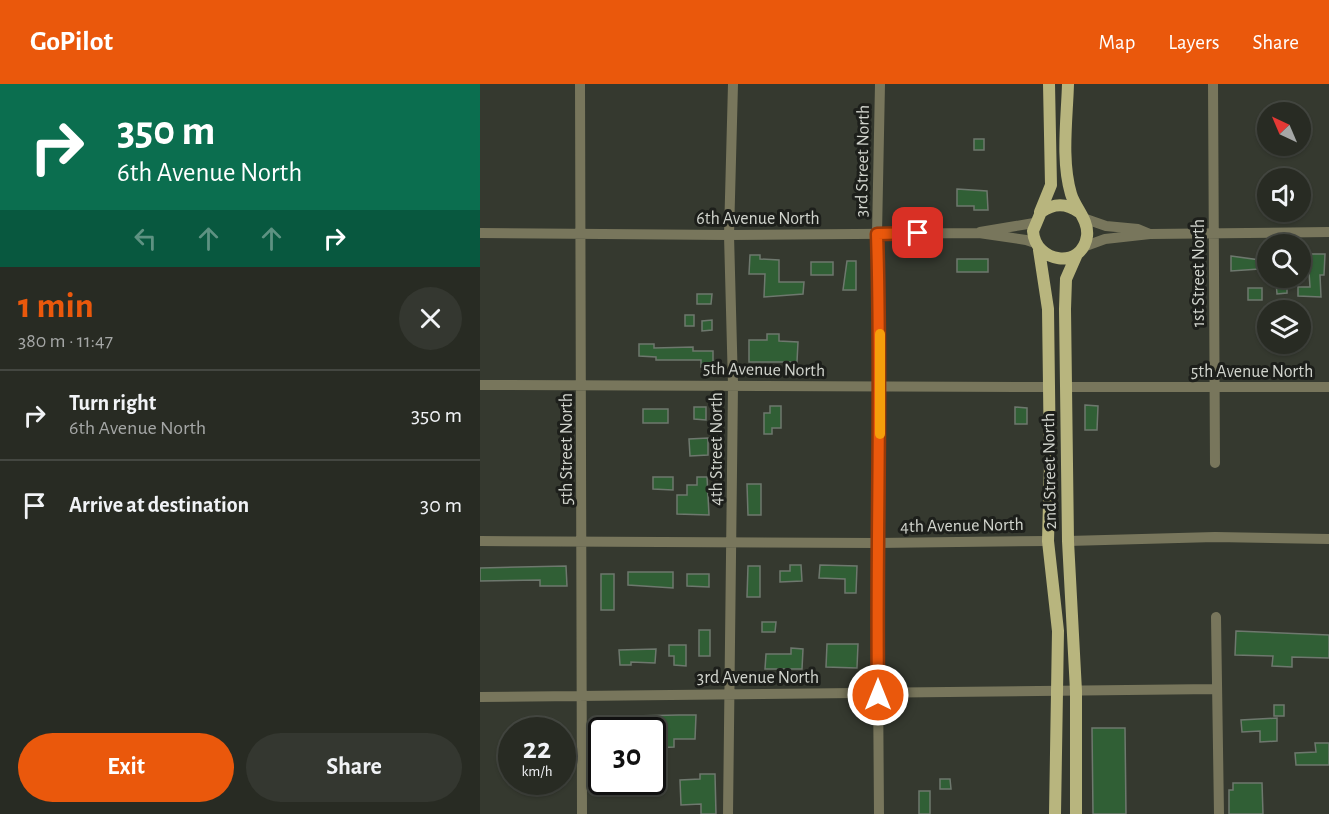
<!DOCTYPE html>
<html lang="en">
<head>
<meta charset="utf-8">
<style>
	body { margin:0; font-family:"Alegreya Sans",sans-serif; background:#343730; color:#f1f3f6; height:100vh; display:flex; flex-direction:column; font-size:22px; white-space:nowrap }
	* { box-sizing:border-box; margin:0 }
	p { font-size:20px; color:#a5a7a6 }
	.icon { flex:none; width:33px; height:33px; fill:none; stroke:currentColor; stroke-width:2; stroke-linecap:round; stroke-linejoin:round }
	.map { position:relative; flex:1; overflow:hidden }
	.drawer { display:flex; flex-direction:column; background:#282b23; width:480px }
	.drawer>* { flex:none }
	.banner { background:#0b6e4f; color:#fff; overflow:hidden }
	.needle { width:39px; rotate:316deg }
	.buttons { position:absolute; left:777px; top:18px; display:grid; gap:12px }
	.buttons a { display:grid; place-items:center; width:54px; height:54px; border-radius:50%; background:#282b23; box-shadow:0 2px 4px #0004,0 0 0 2px #444741; font-size:30px }
	.speed { position:absolute; left:18px; top:633px; display:flex; gap:12px; font-size:30px; font-weight:700; text-align:center }
	.speed>* { display:grid; place-content:center; width:78px; height:78px; border-radius:50%; background:#282b23; box-shadow:0 2px 4px #0004,0 0 0 2px #444741; line-height:1 }
	.speed small { font-size:15px; font-weight:400 }
	.speed .limit { border:3px solid #111; border-radius:9px; background:#fff; color:#111 }
	.pin { position:absolute; display:grid; place-items:center; width:51px; height:51px; color:#fff; margin:-26px; border-radius:12px; box-shadow:0 3px 9px #0006 }
	.me { position:absolute; width:66px; margin:-33px; rotate:0deg; stroke-linejoin:round; filter:drop-shadow(0 0 4px #0008) }
	.turn { display:flex; align-items:center; gap:21px; height:126px; padding:0 18px; font-size:27px }
	.turn .icon { width:78px; height:78px; stroke-width:2.5 }
	.turn b { display:block; font-size:42px; line-height:51px }
	.lanes { display:flex; align-items:center; height:57px; padding:0 18px; background:#0003; justify-content:center; gap:30px; direction:ltr }
	.lanes .off { opacity:.35 }
	.round { display:grid; place-items:center; flex:none; width:63px; height:63px; border-radius:32px; background:#343730 }
	.head { display:flex; align-items:center; justify-content:space-between; height:102px; padding:0 18px }
	h1 { font-size:36px; font-weight:700; line-height:45px; color:#ea580c }
	.primary-button { display:flex; gap:12px; margin-top:auto; padding:12px 18px }
	.primary-button a { flex:1; height:69px; border-radius:36px; background:#ea580c; color:#fff; font-size:24px; font-weight:700; line-height:69px; text-align:center }
	.primary-button a+a { background:#343730; color:#f1f3f6 }
	ul { padding:0; list-style:none }
	li { display:flex; align-items:center; gap:18px; height:90px; padding:0 18px; border-top:2px solid #444741 }
	li div { flex:1 }
	li b { display:block; font-size:22px }
	li em { font-style:normal }
	header { display:flex; align-items:center; gap:36px; box-sizing:border-box; height:84px; padding:0 30px; background:#ea580c; color:#fff }
	header strong { font-size:28px }
	nav { display:flex; gap:33px; margin-inline-start:auto; font-size:21px }
	main { display:flex; flex:1; min-height:0 }
	.map>svg:first-child { display:block }
	.building { fill:#305f35; stroke:#6e786e; stroke-width:1.5 }
	.lines { fill:none; stroke-linecap:round; stroke-linejoin:round }
	.minor { stroke:#78765c; stroke-width:10 }
	.major { stroke:#b8b57e; stroke-width:12 }
	.route-casing { stroke:#983908; stroke-width:15 }
	.route { stroke:#ea580c; stroke-width:10 }
	.slow { stroke:#f59e0b; stroke-width:10 }
	.labels { text-anchor:middle; stroke-width:6; stroke-linejoin:round; paint-order:stroke }
	.street-label { font-size:18px; fill:#d1d4cd; stroke:#1d1f1b }
</style>
</head>
<body>
<header>
<strong>GoPilot</strong>
<nav><a>Map</a><a>Layers</a><a>Share</a></nav>
</header>
<main>
<section class="drawer">
<div class="banner">
<div class="turn"><svg class="icon" aria-label="right" viewBox="0 0 24 24"><path d="M7 20v-9h11M14 6l5 5-5 5"/></svg><div><b>350 m</b>6th Avenue North</div></div>
<div class="lanes"><svg class="icon off" aria-label="left" viewBox="0 0 24 24"><path d="M17 20v-9H6M10 6l-5 5 5 5"/></svg><svg class="icon off" aria-label="ahead" viewBox="0 0 24 24"><path d="M12 20V5M6 11l6-6 6 6"/></svg><svg class="icon off" aria-label="ahead" viewBox="0 0 24 24"><path d="M12 20V5M6 11l6-6 6 6"/></svg><svg class="icon" aria-label="right" viewBox="0 0 24 24"><path d="M7 20v-9h11M14 6l5 5-5 5"/></svg></div>
</div>
<div class="head"><div><h1>1 min</h1><p>380 m · 11:47</p></div><a class="round"><svg class="icon" aria-label="close" viewBox="0 0 24 24"><path d="M6 6l12 12M18 6L6 18"/></svg></a></div>
<ul>
<li><svg class="icon" aria-label="right" viewBox="0 0 24 24"><path d="M7 20v-9h11M14 6l5 5-5 5"/></svg><div><b>Turn right</b><p>6th Avenue North</p></div><em>350 m</em></li>
<li><svg class="icon" aria-label="arrive" viewBox="0 0 24 24"><path d="M6 21V4h12l-3 4 3 4H6"/></svg><div><b>Arrive at destination</b></div><em>30 m</em></li>
</ul>
<div class="primary-button"><a>Exit</a><a>Share</a></div>
</section>
<div class="map">
<svg width="849" height="730" viewBox="0 0 849 730">
	<rect width="100%" height="100%" fill="#35392f"/>
	<!-- building -->
	<path class="building" d="M494,55H504V66H494Z
		M477,105L507,107L508,126H494V122H477Z
		M820,170H845L844,191H840L841,213L818,212V203H830L829,188H820Z
		M270,171H280V175L299,176V198H324L323,210L284,213L285,190H269Z
		M751,172L780,176L779,185L751,187Z
		M477,175H508V188H477Z
		M367,177H376V206H363Z
		M331,178H353V191H331Z
		M796,198H807V209L797,210Z
		M768,204H782V216H768Z
		M217,210H232L231,220H217Z
		M205,231H214V242H205Z
		M232,236V246L222,247V237Z
		M287,250H299V257L318,258L317,278H269V256H287Z
		M159,260H174V264L213,263V267H233V283H221V276H176V273L159,272Z
		M605,321L618,322L617,346H605Z
		M290,322H301V344H292V350H284V329H290Z
		M214,323H226V336L214,335Z
		M535,323L547,324V340H535Z
		M163,325H188V339H163Z
		M228,354V371L210,372L209,355Z
		M173,393H193V406L173,405Z
		M217,393H227L229,431L197,430V411H207V401H217Z
		M267,400H281V431H268Z
		M310,481H321L322,497L300,498V487H310Z
		M340,481L377,482L376,509H365V495L339,494Z
		M86,482L87,502H60V496L0,497V484Z
		M268,482H280V513H267Z
		M148,488H193V504L148,501Z
		M121,490H134V526H121Z
		M207,490H229V503L207,502Z
		M282,538H296L295,548H282Z
		M219,546H230V572H219Z
		M756,547L849,551V574L812,573V583L792,582L793,572L755,571Z
		M347,560H378L377,584L346,583Z
		M189,561H206V582L194,581V572H189Z
		M311,564L323,565L322,585H285L286,570H311Z
		M176,565L175,579L151,578V581H140L139,566Z
		M794,621H804V632H794Z
		M199,631H216L215,655H194V663L172,664V646H152V632Z
		M797,634V657L780,658V647L762,648L761,636Z
		M612,644H645L646,730H613Z
		M835,659H849V681H816L815,669L836,668Z
		M220,690H235L236,730H221V720L201,721L200,696L220,695Z
		M460,695H470L471,705H460Z
		M753,699H782L783,730H749V706H753Z
		M439,707H450V730H439Z"/>
	<g class="lines">
		<!-- minor -->
		<path class="minor" d="M100,0L102,730
			M733,0L735,379
			M603,134L626,142L658,145L670,150L849,148
			M500,148L554,139
			M0,149L249,151L499,149L546,156L555,159
			M603,163L625,155L670,150
			M0,301L568,303
			M586,303H849
			M0,457L397,459L568,457
			M588,457L735,453L849,455
			M736,533L739,730
			M0,613L736,605
			M248,730L253,301L249,151L253,0
			M399,730L397,459L401,303L397,150L400,0"/>
		<!-- major -->
		<path class="major" d="M588,0C587,35 581,76 591,110C595,124 609,136 607,152C602,186 555,179 553,147L561,128C574,119 586,119 599,128
			M560,128L571,101L569,0
			M559,166L568,225L570,380L568,457L578,547L575,730
			M596,730V607L588,457L585,225L586,195L597,170"/>
	</g>
	<g class="lines">
		<!-- route casing -->
		<g class="route-casing">
			<path id="route" d="M398,611C396,457 402,304 397,150L438,149"/>
		</g>
		<!-- route -->
		<use href="#route" class="route"/>
		<!-- slow -->
		<path class="slow" d="M400,250V350"/>
	</g>
	<g class="labels">
		<!-- street labels -->
		<g class="street-label">
			<text transform="translate(382 77) rotate(-89)" y="6">3rd Street North</text>
			<text x="278" y="140">6th Avenue North</text>
			<text transform="translate(718 189) rotate(-90)" y="6">1st Street North</text>
			<text transform="translate(284 285) rotate(1)" y="6">5th Avenue North</text>
			<text x="772" y="293">5th Avenue North</text>
			<text transform="translate(86 365) rotate(-90)" y="6">5th Street North</text>
			<text transform="translate(236 365) rotate(-90)" y="6">4th Street North</text>
			<text transform="translate(569 387) rotate(-91)" y="6">2nd Street North</text>
			<text transform="translate(482 441) rotate(-1)" y="6">4th Avenue North</text>
			<text x="278" y="599">3rd Avenue North</text>
		</g>
	</g>
</svg>
<div class="buttons">
<a><svg class="needle" viewBox="-14 -14 28 28"><path d="M0-13l5 13h-10z" fill="#e53935"/><path d="M0 13l5-13h-10z" fill="#a5a7a6"/></svg></a>
<a><svg class="icon" aria-label="sound" viewBox="0 0 24 24"><path d="M4 9h4l5-4v14l-5-4H4zM17 9q2 3 0 6"/></svg></a>
<a><svg class="icon" aria-label="search" viewBox="0 0 24 24"><circle cx="10" cy="10" r="6"/><path d="M15 15l6 6"/></svg></a>
<a><svg class="icon" aria-label="layers" viewBox="0 0 24 24"><path d="M12 4l9 5-9 5-9-5zM3 14l9 5 9-5"/></svg></a>
</div>
<div class="speed"><div>22<small>km/h</small></div><div class="limit">30</div></div>
<div class="pin" style="left:438px;top:149px;background:#d93025"><svg class="icon" aria-label="arrive" viewBox="0 0 24 24"><path d="M6 21V4h12l-3 4 3 4H6"/></svg></div>
<svg class="me" style="left:398px;top:611px" viewBox="-20 -20 40 40"><circle r="17" fill="#ea580c" stroke="#fff" stroke-width="3"/><path d="M0-11L8 9 0 5-8 9z" fill="#fff"/></svg>
</div>
</main>
</body>
</html>
